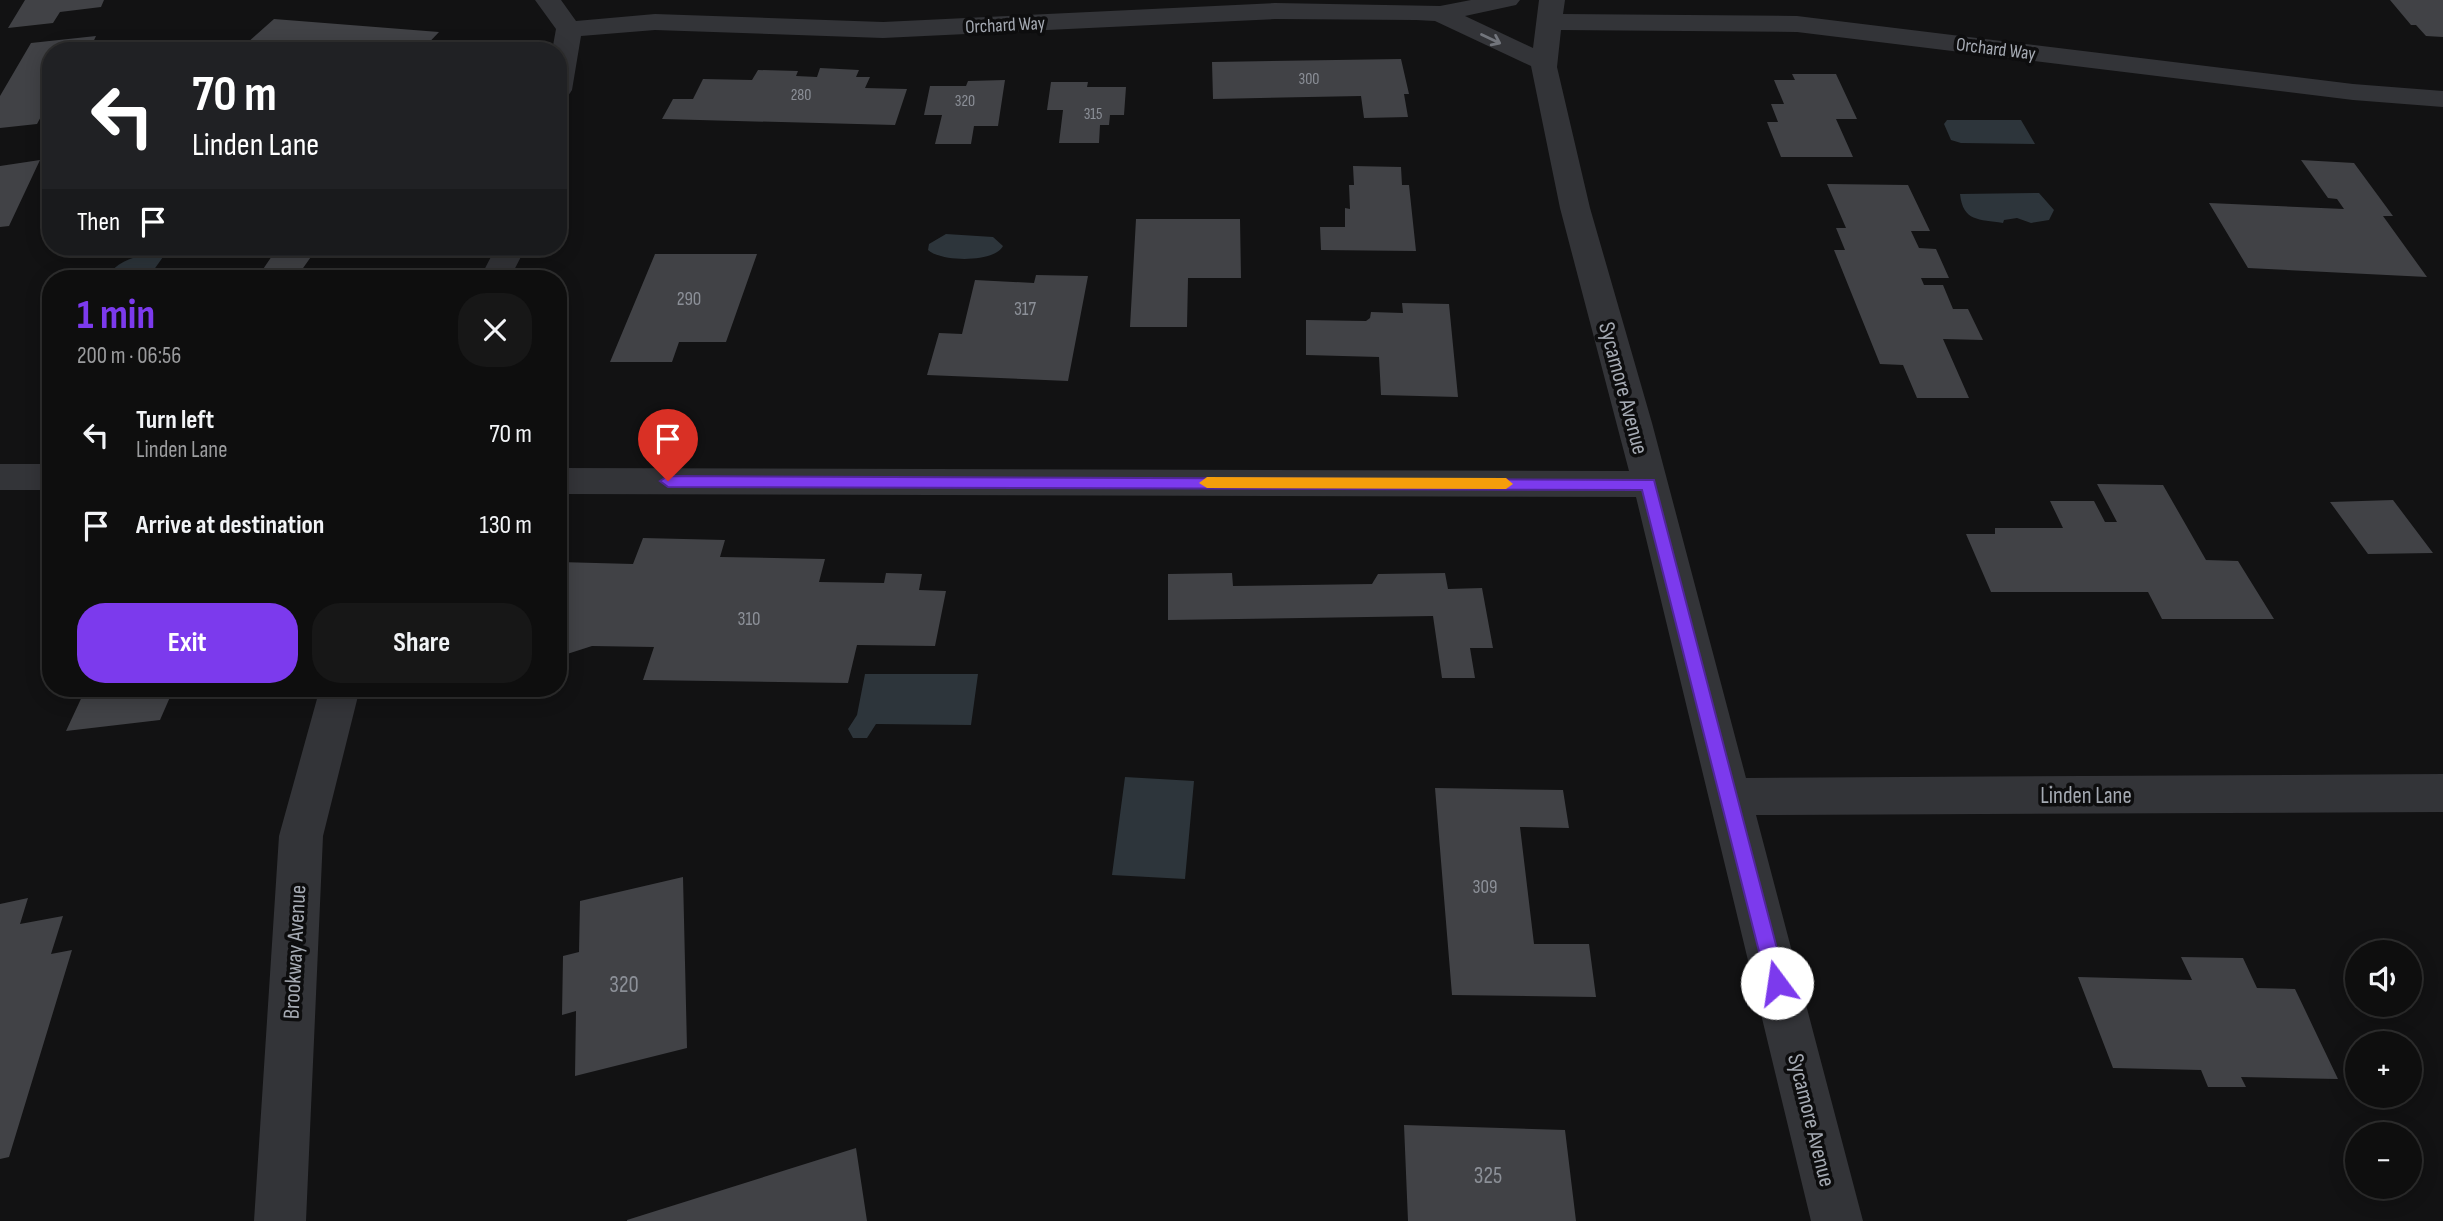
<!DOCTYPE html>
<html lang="en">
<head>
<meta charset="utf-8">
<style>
	body { margin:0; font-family:"Sofia Sans Condensed",sans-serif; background:#171717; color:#f1f3f6; height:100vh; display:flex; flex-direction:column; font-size:26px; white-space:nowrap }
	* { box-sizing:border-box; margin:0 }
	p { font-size:23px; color:#9b9c9e }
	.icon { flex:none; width:38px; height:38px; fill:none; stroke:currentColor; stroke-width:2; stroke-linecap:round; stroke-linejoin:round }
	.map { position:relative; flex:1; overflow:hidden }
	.drawer { position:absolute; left:42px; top:270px; width:525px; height:427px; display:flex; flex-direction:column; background:#0e0e0e; border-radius:28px; box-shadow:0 4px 18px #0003,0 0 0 2px #2e2e2e }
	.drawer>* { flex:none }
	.banner { position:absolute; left:42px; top:42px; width:525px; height:214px; border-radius:28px; box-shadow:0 4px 18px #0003,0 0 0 2px #2e2e2e; background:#202124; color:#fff; overflow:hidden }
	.tools { position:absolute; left:2345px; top:940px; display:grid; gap:14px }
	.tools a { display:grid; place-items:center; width:77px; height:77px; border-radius:50%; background:#0e0e0e; box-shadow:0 4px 18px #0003,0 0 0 2px #2e2e2e; font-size:35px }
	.pin { position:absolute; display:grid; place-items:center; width:60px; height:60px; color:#fff; margin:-72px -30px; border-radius:50% 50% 50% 0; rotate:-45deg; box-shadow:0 0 7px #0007 }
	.pin .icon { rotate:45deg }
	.me { position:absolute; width:77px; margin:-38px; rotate:346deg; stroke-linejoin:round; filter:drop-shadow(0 0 5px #0008) }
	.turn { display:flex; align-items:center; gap:24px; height:147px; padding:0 35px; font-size:32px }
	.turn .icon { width:91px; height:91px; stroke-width:2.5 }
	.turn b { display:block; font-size:49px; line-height:60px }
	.then { display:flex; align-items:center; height:66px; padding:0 35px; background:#0003; gap:14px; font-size:26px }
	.round { display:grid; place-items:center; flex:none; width:74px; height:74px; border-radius:28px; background:#171717 }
	.headline { display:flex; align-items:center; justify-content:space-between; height:119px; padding:0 35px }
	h1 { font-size:42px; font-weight:700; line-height:52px; color:#7c3aed }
	.action { display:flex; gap:14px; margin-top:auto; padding:14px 35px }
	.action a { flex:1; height:80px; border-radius:28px; background:#7c3aed; color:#fff; font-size:28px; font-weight:700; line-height:80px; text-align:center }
	.action a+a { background:#171717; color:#f1f3f6 }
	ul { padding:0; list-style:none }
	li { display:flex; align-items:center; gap:21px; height:91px; padding:0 35px }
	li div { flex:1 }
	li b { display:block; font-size:26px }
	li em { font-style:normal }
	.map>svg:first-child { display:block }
	.water { fill:#2d353b }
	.building { fill:#414246 }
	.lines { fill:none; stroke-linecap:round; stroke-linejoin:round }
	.minor { fill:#333438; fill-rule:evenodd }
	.oneway { stroke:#72757c }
	.route { fill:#7c3aed; stroke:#51269a; stroke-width:2 }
	.slow { fill:#f59e0b }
	.labels { text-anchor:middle; stroke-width:7; stroke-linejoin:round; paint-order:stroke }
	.far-number-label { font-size:16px; fill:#8c9098 }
	.far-street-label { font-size:19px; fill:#a5aab3; stroke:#0d0d0e }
	.number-label { font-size:19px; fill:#8c9098 }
	.street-label { font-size:23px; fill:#a5aab3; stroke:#0d0d0e }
	.near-number-label { font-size:23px; fill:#8c9098 }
</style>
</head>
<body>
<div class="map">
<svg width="2443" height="1221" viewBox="0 0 2443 1221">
	<rect width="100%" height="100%" fill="#121213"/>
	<!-- water -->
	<path class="water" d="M1947,120H2021L2035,144L1961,143L1951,140L1944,124Z
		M2039,193L2054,210L2049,220L2031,223L2017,218L2004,220L2003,223C1979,219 1963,222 1960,194Z
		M946,234L993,237L1003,246C994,263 941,262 928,250L929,244Z
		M156,252L163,257L148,278H106C117,260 137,256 156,252Z
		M865,674H978L971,725L876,724L867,738H853L848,729L857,715Z
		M1125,777L1194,781L1185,879L1112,875Z"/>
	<!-- building -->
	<path class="building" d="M25,0H104L101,7L60,12L53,23L8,28Z
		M2390,0H2443V37L2426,36L2416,25H2411Z
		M274,19L439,32L421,51H238Z
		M96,36L89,51H51V98L37,124L0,128V96L31,43Z
		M1401,59L1409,94H1404L1408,117L1364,118L1361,96L1213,99L1212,62Z
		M820,68L859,70L856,77H870L865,88L907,89L895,125L662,119L673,99H693L703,79L752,80L758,70L798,71L796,76L817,77Z
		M1792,74H1836L1857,119H1836L1853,157H1781L1767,122H1778L1771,104H1784L1774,80H1795Z
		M1005,80L998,126H974L971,144H935L942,115H924L930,86H966L968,81Z
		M1051,82H1088L1087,87H1126L1124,115H1110L1109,125H1100L1099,143H1059L1063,110H1047Z
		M40,160L9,226L0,227V166Z
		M2301,160L2354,163L2393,216H2383L2427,277L2248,268L2209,203L2344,209L2337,199L2328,198Z
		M1353,166L1401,167L1402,185H1409L1416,251L1321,250L1320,227H1345V208L1350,209L1349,185H1354Z
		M1827,184L1908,185L1930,231H1911L1919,248L1936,249L1949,278H1921L1924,285H1943L1953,309H1968L1983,340L1943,339L1969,398H1917L1903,365L1880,364L1834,250H1845L1836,228H1846Z
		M1136,219H1240L1241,278H1188L1187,327H1130Z
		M274,253L313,254L296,278H257Z
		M655,254H757L726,342H679L672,362H610Z
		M1036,275L1088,276L1068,381L927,375L939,333L962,334L975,280L1034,283Z
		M1402,303L1449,304L1458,397L1381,395L1379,357L1306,355V320L1366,321L1370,318L1371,312L1403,313Z
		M2097,484L2163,485L2206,560L2238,561L2274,619H2162L2148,592H1991L1966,534H1995V528H2063L2050,501H2094L2105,522H2117Z
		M2393,500L2433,553L2368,554L2330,502Z
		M643,538L725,540L720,557L825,559L819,582L884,583L886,573L922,574L919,590L946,591L935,646L857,645L848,683L643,680L654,647L592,646L564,655L558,652L559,562L633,564Z
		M1232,573L1233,586L1372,584L1378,574L1445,573L1448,589L1482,588L1493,648H1470L1475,678H1442L1433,616L1168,620V574Z
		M86,688H174L160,720L66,731Z
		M1435,788L1563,790L1569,828L1520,827L1534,944H1589L1596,997L1452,995Z
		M683,877L687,1048L575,1076L576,1011L562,1015L563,956L579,952L580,901Z
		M28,898L20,924L63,916L51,954L72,950L9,1157L0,1159V904Z
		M2181,957L2243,958L2257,988L2295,989L2338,1079L2241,1077L2246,1087H2208L2201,1070L2113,1068L2078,977L2192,980Z
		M1404,1125L1565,1130L1576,1221H1408Z
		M856,1148L867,1221H627V1220Z"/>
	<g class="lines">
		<!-- minor -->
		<path class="minor" d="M535,0H561L576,21L655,14L883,22L1275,3L1440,6L1471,0H1520L1516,5L1465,16L1533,48L1539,0H1565L1563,14L1797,16L2353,84L2443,91V107L2353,100L1797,32L1561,30L1557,67L1590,208L1652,423L1746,778L2443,774V812L1756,815L1863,1221H1811L1636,497L558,494V468L1629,471L1560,208L1531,66L1435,21L1416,20L1275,19L883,38L655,30L581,36L572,90L568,96L558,98V51H552L556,29Z
			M496,247H526L510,278H480Z
			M0,464H51V490H0Z
			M320,688H360L323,836L306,1221H254L279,836Z"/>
	</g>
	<!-- one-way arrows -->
	<defs><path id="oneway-shaft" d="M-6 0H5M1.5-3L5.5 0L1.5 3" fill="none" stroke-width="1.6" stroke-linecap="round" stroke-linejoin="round" transform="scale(1.75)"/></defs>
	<use class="oneway" href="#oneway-shaft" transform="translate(1491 39) rotate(25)"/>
	<!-- route -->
	<path class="route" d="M668,476L1654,480L1786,983L1783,989L1777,992L1770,989L1767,983L1642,490L668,487L660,481Z"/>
	<!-- slow -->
	<path class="slow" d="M1207,477L1506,478L1513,484L1506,489L1207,488L1199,483Z"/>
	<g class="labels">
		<!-- far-number labels -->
		<g class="far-number-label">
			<text x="1309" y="84">300</text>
			<text x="801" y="100">280</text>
			<text x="965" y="106">320</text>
			<text x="1093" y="119">315</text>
		</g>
		<!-- far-street labels -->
		<g class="far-street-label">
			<text transform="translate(1005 24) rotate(-3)" y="7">Orchard Way</text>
			<text transform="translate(1996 48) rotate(7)" y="7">Orchard Way</text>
		</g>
		<!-- number labels -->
		<g class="number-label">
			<text x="689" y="305">290</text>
			<text x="1025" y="315">317</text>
			<text x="749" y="625">310</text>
			<text x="1485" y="893">309</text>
		</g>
		<!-- street labels -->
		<g class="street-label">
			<text transform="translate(1624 388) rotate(75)" y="8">Sycamore Avenue</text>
			<text x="2086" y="803">Linden Lane</text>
			<text transform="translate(294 952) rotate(-87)" y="8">Brookway Avenue</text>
			<text transform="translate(1812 1120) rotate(76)" y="8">Sycamore Avenue</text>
		</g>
		<!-- near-number labels -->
		<g class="near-number-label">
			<text x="624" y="992">320</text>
			<text x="1488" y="1183">325</text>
		</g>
	</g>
</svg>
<div class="tools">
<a><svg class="icon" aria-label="sound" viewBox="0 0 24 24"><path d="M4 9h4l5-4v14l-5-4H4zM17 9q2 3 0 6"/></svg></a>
<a>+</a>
<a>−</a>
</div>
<div class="pin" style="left:668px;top:481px;background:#d93025"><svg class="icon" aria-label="arrive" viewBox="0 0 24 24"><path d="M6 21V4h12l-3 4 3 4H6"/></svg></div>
<svg class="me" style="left:1777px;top:983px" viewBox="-20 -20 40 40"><circle r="19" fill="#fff"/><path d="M0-13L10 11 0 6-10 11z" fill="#7c3aed"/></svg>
<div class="banner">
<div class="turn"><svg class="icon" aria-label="left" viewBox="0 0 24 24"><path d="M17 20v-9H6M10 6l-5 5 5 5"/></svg><div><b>70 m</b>Linden Lane</div></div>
<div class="then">Then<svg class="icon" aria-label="arrive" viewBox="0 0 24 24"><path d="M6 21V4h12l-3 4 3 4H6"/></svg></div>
</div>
<section class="drawer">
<div class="headline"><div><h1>1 min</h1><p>200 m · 06:56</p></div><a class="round"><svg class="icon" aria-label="close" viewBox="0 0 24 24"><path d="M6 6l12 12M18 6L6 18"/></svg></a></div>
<ul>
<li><svg class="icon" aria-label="left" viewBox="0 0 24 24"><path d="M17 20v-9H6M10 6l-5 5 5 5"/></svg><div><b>Turn left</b><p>Linden Lane</p></div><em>70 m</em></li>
<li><svg class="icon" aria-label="arrive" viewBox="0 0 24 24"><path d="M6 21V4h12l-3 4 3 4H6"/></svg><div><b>Arrive at destination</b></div><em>130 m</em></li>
</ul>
<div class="action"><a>Exit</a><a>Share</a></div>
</section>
</div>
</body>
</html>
